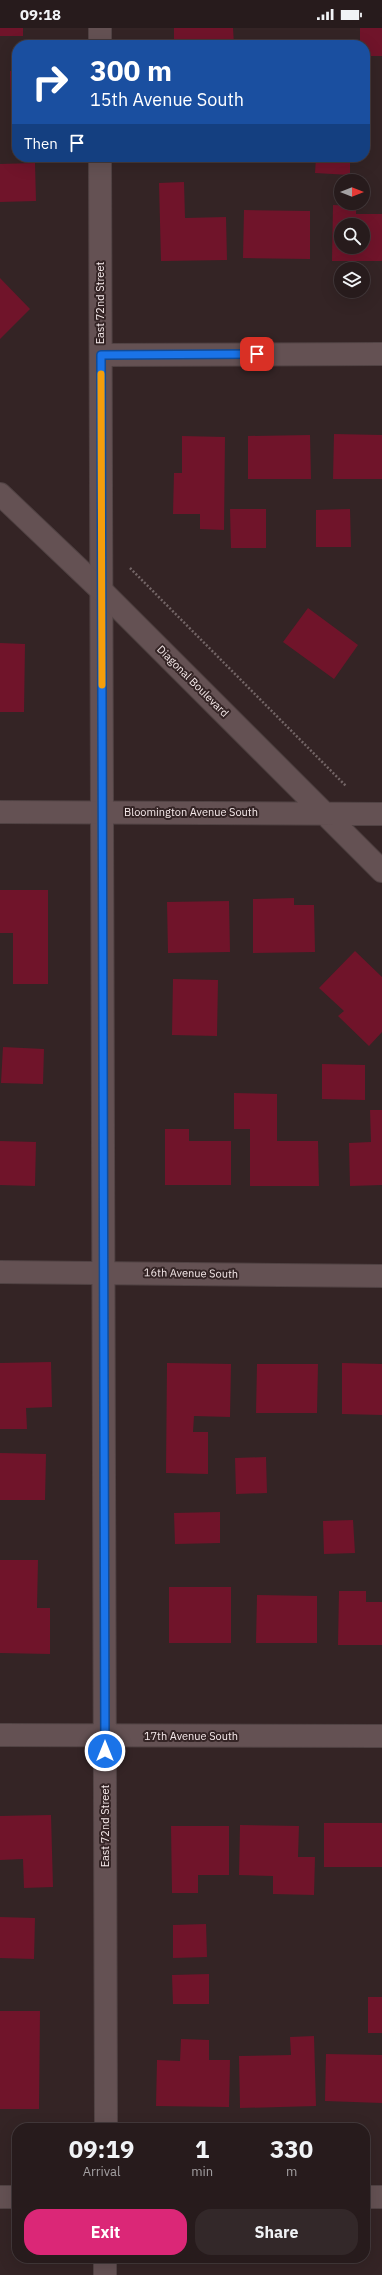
<!DOCTYPE html>
<html lang="en">
<head>
<meta charset="utf-8">
<style>
	body { margin:0; font-family:"IBM Plex Sans",sans-serif; background:#332829; color:#f1f3f6; height:100vh; display:flex; flex-direction:column; font-size:15px; white-space:nowrap }
	* { box-sizing:border-box; margin:0 }
	p { font-size:13px; color:#a4a1a3 }
	.icon { flex:none; width:22px; height:22px; fill:none; stroke:currentColor; stroke-width:2; stroke-linecap:round; stroke-linejoin:round }
	.map { position:relative; flex:1; overflow:hidden }
	.panel { position:absolute; left:12px; top:2095px; width:358px; height:140px; display:flex; flex-direction:column; background:#271b1c; border-radius:16px; box-shadow:0 4px 16px #0002,0 0 0 1px #43393b }
	.panel>* { flex:none }
	.banner { position:absolute; left:12px; top:12px; width:358px; height:122px; border-radius:16px; box-shadow:0 4px 16px #0002,0 0 0 1px #43393b; background:#1a4fa0; color:#fff; overflow:hidden }
	.needle { width:26px; rotate:90deg }
	.controls { position:absolute; left:334px; top:146px; display:grid; gap:8px }
	.controls a { display:grid; place-items:center; width:36px; height:36px; border-radius:50%; background:#271b1c; box-shadow:0 4px 16px #0002,0 0 0 1px #43393b; font-size:20px }
	.pin { position:absolute; display:grid; place-items:center; width:34px; height:34px; color:#fff; margin:-17px; border-radius:8px; box-shadow:0 2px 6px #0006 }
	.me { position:absolute; width:44px; margin:-22px; rotate:0deg; stroke-linejoin:round; filter:drop-shadow(0 0 3px #0008) }
	.turn { display:flex; align-items:center; gap:14px; height:84px; padding:0 12px; font-size:18px }
	.turn .icon { width:52px; height:52px; stroke-width:2.5 }
	.turn b { display:block; font-size:28px; line-height:34px }
	.then { display:flex; align-items:center; height:38px; padding:0 12px; background:#0003; gap:8px; font-size:15px }
	.eta { display:flex; justify-content:space-evenly; align-items:center; height:68px; text-align:center }
	.eta b { font-size:24px; font-weight:700; line-height:28px }
	.action { display:flex; gap:8px; margin-top:auto; padding:8px 12px }
	.action a { flex:1; height:46px; border-radius:16px; background:#db2777; color:#fff; font-size:16px; font-weight:700; line-height:46px; text-align:center }
	.action a+a { background:#332829; color:#f1f3f6 }
	.status { display:flex; justify-content:space-between; align-items:center; height:28px; padding:0 20px; background:#271b1c; direction:ltr }
	.status svg { height:11px; fill:currentColor }
	.map>svg:first-child { display:block }
	.building { fill:#70142a; fill-rule:evenodd }
	.lines { fill:none; stroke-linecap:round; stroke-linejoin:round }
	.street-casing { stroke:#504243; stroke-width:24 }
	.secondary-casing { stroke:#504243; stroke-width:24 }
	.path { stroke:#736566; stroke-width:2.5; stroke-dasharray:2 2; stroke-linecap:butt }
	.street { stroke:#645153; stroke-width:22 }
	.secondary { stroke:#645153; stroke-width:22 }
	.route-casing { stroke:#114b97; stroke-width:10 }
	.route { stroke:#1a73e8; stroke-width:7 }
	.slow { stroke:#f59e0b; stroke-width:7 }
	.labels { text-anchor:middle; stroke-width:4; stroke-linejoin:round; paint-order:stroke }
	.street-label { font-size:11px; fill:#f6eaeb; stroke:#342425 }
</style>
</head>
<body>
<div class="status"><b>09:18</b><svg viewBox="0 0 49 12"><path d="M0 12V9h3v3zM5 12V6h3v6zM10 12V3h3v9zM15 12V0h3v12zM26 1h20v11H26zM47 4h2v5h-2z"/></svg></div>
<div class="map">
<svg width="382" height="2247" viewBox="0 0 382 2247">
	<rect width="100%" height="100%" fill="#342425"/>
	<!-- building -->
	<path class="building" d="M0,0H23V8H0Z
		M174,0H233L234,17H174Z
		M360,0H382V28H365V17H360Z
		M10,43H17V78H11Z
		M316,129H350V147L315,145Z
		M35,135L36,173L0,174V136Z
		M184,154L185,190L226,189L227,232L161,233L159,155Z
		M333,177L356,178V186H382V233H332ZM341,197H363V219H341Z
		M244,182L310,183V231L243,230Z
		M0,250L30,281L0,311Z
		M334,406L382,407V451H333Z
		M310,407L311,451H248V408Z
		M182,408L225,409L224,502L200,501V486H173L174,445H182Z
		M230,481H266V520H231Z
		M350,481L351,519H316V482Z
		M308,580L358,617L334,651L283,614Z
		M0,615L25,616L24,684H0Z
		M0,862H48V956H13V905H0Z
		M294,870V877H314L315,924L253,925V871Z
		M229,873L230,924L168,925L167,874Z
		M355,923L382,949V1004L369,1018L338,988L344,983L319,960Z
		M173,951L218,952L217,1008L172,1007Z
		M3,1019L44,1021L43,1056L1,1055Z
		M322,1036L365,1037V1072L322,1071Z
		M234,1065L277,1066V1113H318L319,1158H250V1101H234Z
		M370,1082H382V1157L350,1158L349,1115L371,1114Z
		M165,1101H189V1113H231V1157H165Z
		M0,1113L36,1114L35,1158L0,1157Z
		M51,1334L52,1379L26,1380L27,1401H0V1335Z
		M167,1335L231,1336L230,1389L194,1388L193,1404H208V1446L166,1445Z
		M342,1335L382,1336V1387L342,1386Z
		M257,1336H318L317,1385H256Z
		M0,1425L46,1426L45,1472H0Z
		M266,1429L267,1465L236,1466L235,1430Z
		M220,1484V1515L175,1516L174,1485Z
		M353,1492L355,1525L324,1526L323,1493Z
		M0,1532H38L37,1580H50V1626L0,1625Z
		M169,1559H231V1615H169Z
		M339,1563H366V1574H382V1617H338Z
		M257,1567L317,1568V1615H256Z
		M51,1787L53,1859L24,1860L23,1831L0,1832V1788Z
		M324,1795H382V1839H324Z
		M240,1797L299,1798L298,1829H315L314,1867L273,1866V1848L239,1847Z
		M171,1798H229V1847H198V1865H172Z
		M0,1889L35,1890L34,1931L0,1930Z
		M206,1896L207,1929L173,1930V1897Z
		M209,1946V1976H173L172,1947Z
		M368,1969H382V2005H368Z
		M0,1983H40L39,2081H0Z
		M314,2008L316,2078L240,2080L239,2028L291,2027L290,2009Z
		M181,2011L209,2012V2032H230L229,2079L156,2078L157,2032L180,2033Z
		M326,2026L382,2027V2075L325,2073Z"/>
	<g class="lines">
		<!-- street casing -->
		<g class="street-casing">
			<path id="street" d="M100,0V17
				M100,129L106,2100
				M101,327L382,326
				M0,1244L382,1248
				M0,1707L382,1708
				M0,2169H17
				M365,2169H382
				M105,2247V2230"/>
		</g>
		<!-- secondary casing -->
		<g class="secondary-casing">
			<path id="secondary" d="M0,466L102,563L382,843
				M0,784L382,786"/>
		</g>
		<!-- path -->
		<path class="path" d="M130,540L346,758"/>
		<!-- street -->
		<use href="#street" class="street"/>
		<!-- secondary -->
		<use href="#secondary" class="secondary"/>
	</g>
	<g class="lines">
		<!-- route casing -->
		<g class="route-casing">
			<path id="route" d="M105,1723L101,327L257,326"/>
		</g>
		<!-- route -->
		<use href="#route" class="route"/>
		<!-- slow -->
		<path class="slow" d="M101,346L102,657"/>
	</g>
	<g class="labels">
		<!-- street labels -->
		<g class="street-label">
			<text transform="translate(100 275) rotate(-90)" y="4">East 72nd Street</text>
			<text transform="translate(193 653) rotate(45)" y="4">Diagonal Boulevard</text>
			<text x="191" y="788">Bloomington Avenue South</text>
			<text transform="translate(191 1245) rotate(1)" y="4">16th Avenue South</text>
			<text x="191" y="1712">17th Avenue South</text>
			<text transform="translate(105 1798) rotate(-90)" y="4">East 72nd Street</text>
		</g>
	</g>
</svg>
<div class="controls">
<a><svg class="needle" viewBox="-14 -14 28 28"><path d="M0-13l5 13h-10z" fill="#e53935"/><path d="M0 13l5-13h-10z" fill="#a4a1a3"/></svg></a>
<a><svg class="icon" aria-label="search" viewBox="0 0 24 24"><circle cx="10" cy="10" r="6"/><path d="M15 15l6 6"/></svg></a>
<a><svg class="icon" aria-label="layers" viewBox="0 0 24 24"><path d="M12 4l9 5-9 5-9-5zM3 14l9 5 9-5"/></svg></a>
</div>
<div class="pin" style="left:257px;top:326px;background:#d93025"><svg class="icon" aria-label="arrive" viewBox="0 0 24 24"><path d="M6 21V4h12l-3 4 3 4H6"/></svg></div>
<svg class="me" style="left:105px;top:1723px" viewBox="-20 -20 40 40"><circle r="17" fill="#1a73e8" stroke="#fff" stroke-width="3"/><path d="M0-11L8 9 0 5-8 9z" fill="#fff"/></svg>
<div class="banner">
<div class="turn"><svg class="icon" aria-label="right" viewBox="0 0 24 24"><path d="M7 20v-9h11M14 6l5 5-5 5"/></svg><div><b>300 m</b>15th Avenue South</div></div>
<div class="then">Then<svg class="icon" aria-label="arrive" viewBox="0 0 24 24"><path d="M6 21V4h12l-3 4 3 4H6"/></svg></div>
</div>
<section class="panel">
<div class="eta">
<div><b>09:19</b><p>Arrival</p></div>
<div><b>1</b><p>min</p></div>
<div><b>330</b><p>m</p></div>
</div>
<div class="action"><a>Exit</a><a>Share</a></div>
</section>
</div>
</body>
</html>
